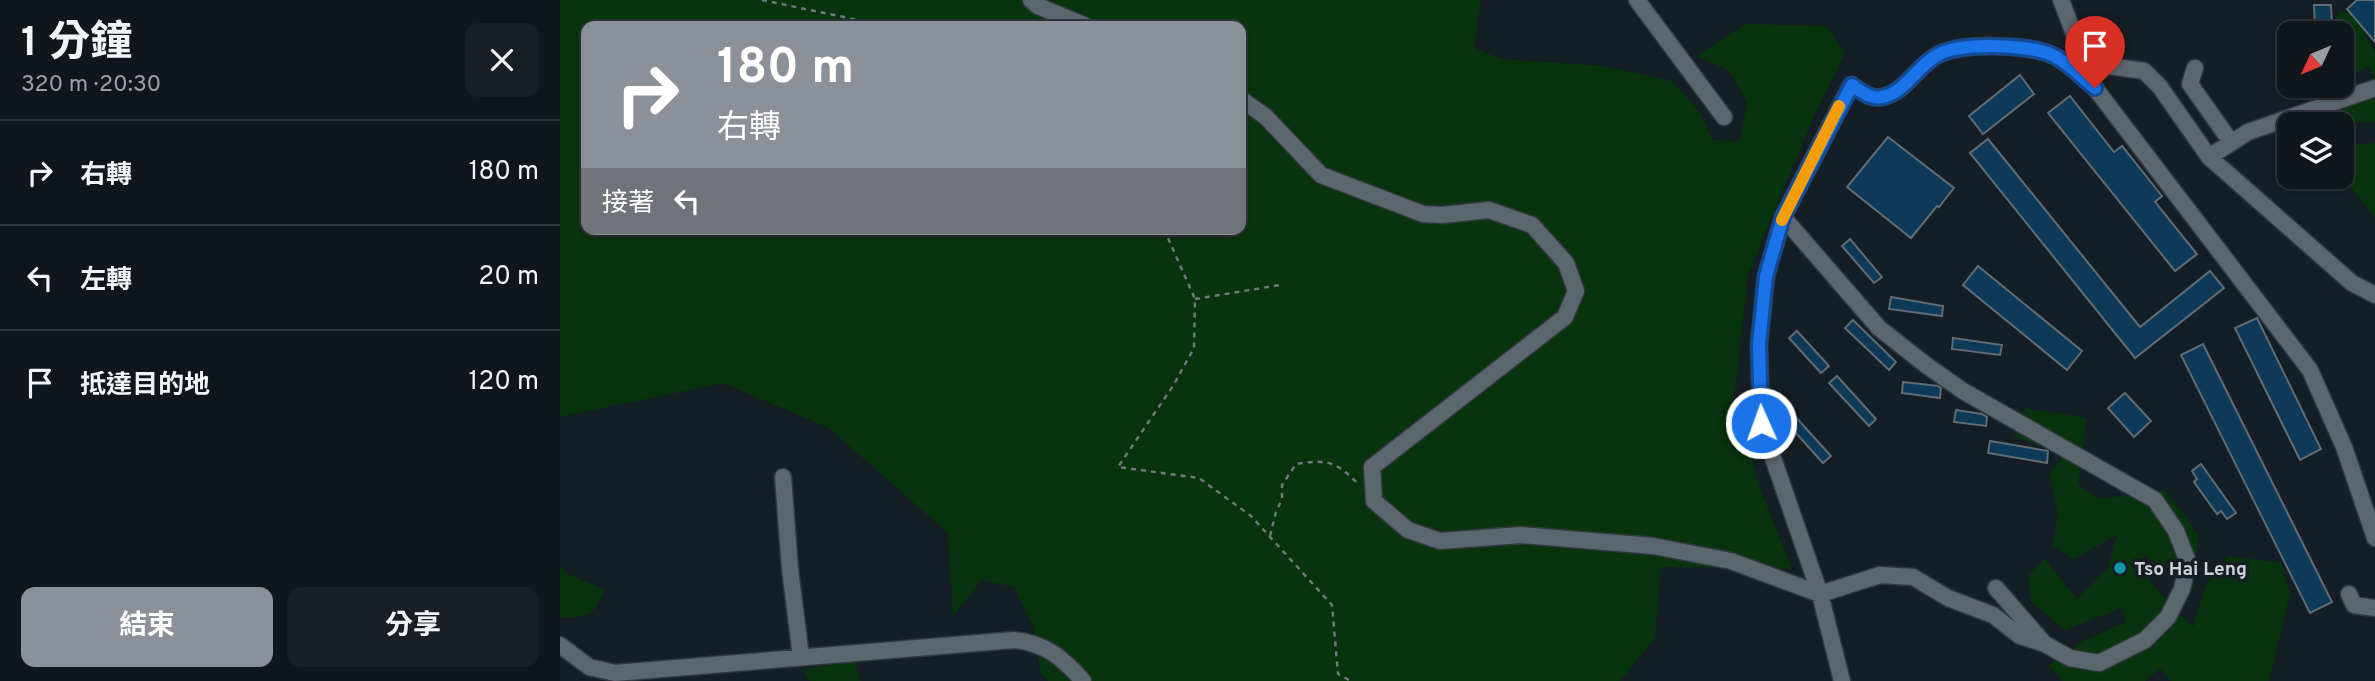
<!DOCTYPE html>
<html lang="zh-TW">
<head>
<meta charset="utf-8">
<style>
	body { margin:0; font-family:Overpass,"Noto Sans TC",sans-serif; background:#191f25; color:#f1f3f6; height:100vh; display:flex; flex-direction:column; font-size:26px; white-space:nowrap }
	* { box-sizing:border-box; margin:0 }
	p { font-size:23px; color:#9c9fa3 }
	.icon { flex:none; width:38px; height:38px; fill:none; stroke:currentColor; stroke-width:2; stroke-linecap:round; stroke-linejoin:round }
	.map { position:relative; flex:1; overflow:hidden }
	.details { display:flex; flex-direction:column; background:#10161c; width:560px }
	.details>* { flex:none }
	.top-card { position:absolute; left:21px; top:21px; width:665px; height:214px; border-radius:14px; box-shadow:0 2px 5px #0004,0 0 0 2px #30353b; background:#8c9099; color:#fff; overflow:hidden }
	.needle { width:46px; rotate:226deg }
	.controls { position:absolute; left:1717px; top:21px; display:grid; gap:14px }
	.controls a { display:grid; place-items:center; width:77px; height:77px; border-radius:14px; background:#10161c; box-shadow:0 2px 5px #0004,0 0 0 2px #30353b; font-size:35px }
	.pin { position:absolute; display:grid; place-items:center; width:60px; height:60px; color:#fff; margin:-72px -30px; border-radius:50% 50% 50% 0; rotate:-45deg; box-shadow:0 0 7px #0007 }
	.pin .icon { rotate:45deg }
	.me { position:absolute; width:77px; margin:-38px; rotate:358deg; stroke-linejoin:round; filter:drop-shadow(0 0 5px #0008) }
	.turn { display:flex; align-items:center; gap:24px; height:147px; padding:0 21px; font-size:32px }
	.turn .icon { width:91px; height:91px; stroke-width:2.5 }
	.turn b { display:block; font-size:49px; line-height:60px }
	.then { display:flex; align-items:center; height:66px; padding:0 21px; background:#0003; gap:14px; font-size:26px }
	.round { display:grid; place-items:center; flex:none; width:74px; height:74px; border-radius:14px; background:#191f25 }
	.head { display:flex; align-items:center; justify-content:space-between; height:119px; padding:0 21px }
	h1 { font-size:42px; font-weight:700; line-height:52px }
	.primary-button { display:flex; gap:14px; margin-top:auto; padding:14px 21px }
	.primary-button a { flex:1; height:80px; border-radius:14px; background:#8c9099; color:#fff; font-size:28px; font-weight:700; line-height:80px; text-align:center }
	.primary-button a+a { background:#191f25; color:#f1f3f6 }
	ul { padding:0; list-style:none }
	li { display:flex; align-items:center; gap:21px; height:105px; padding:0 21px; border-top:2px solid #30353b }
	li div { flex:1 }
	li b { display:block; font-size:26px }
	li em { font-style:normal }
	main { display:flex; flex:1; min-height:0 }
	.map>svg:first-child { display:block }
	.green { fill:#07330d; fill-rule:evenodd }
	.building { fill:#0e3a5a; stroke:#616b73; stroke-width:2 }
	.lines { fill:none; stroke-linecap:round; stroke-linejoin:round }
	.minor-casing { stroke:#33383e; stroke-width:19 }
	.path { stroke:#70777d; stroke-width:2.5; stroke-dasharray:5 5; stroke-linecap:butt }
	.minor { stroke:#5c666f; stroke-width:16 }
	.route-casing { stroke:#114b97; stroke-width:18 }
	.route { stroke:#1a73e8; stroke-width:12 }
	.slow { stroke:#f59e0b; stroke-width:12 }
	.culture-dot { fill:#0f9aa8; stroke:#161e25; stroke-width:2.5 }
	.labels { text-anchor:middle; stroke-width:7; stroke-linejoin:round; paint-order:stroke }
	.poi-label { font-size:19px; font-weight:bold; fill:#cdd2d7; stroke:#161e25; text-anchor:start }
</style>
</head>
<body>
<main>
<section class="details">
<div class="head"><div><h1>1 分鐘</h1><p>320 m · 20:30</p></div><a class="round"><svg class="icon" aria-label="close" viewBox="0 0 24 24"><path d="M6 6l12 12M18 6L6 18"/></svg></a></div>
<ul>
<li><svg class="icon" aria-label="right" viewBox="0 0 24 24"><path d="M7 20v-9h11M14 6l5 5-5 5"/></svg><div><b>右轉</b></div><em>180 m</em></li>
<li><svg class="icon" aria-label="left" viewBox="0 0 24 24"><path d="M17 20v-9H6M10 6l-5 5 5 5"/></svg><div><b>左轉</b></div><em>20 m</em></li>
<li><svg class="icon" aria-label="arrive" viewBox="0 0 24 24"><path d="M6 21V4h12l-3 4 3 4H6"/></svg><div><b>抵達目的地</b></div><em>120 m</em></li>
</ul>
<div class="primary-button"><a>結束</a><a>分享</a></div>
</section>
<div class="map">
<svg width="1815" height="681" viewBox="0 0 1815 681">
	<rect width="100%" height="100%" fill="#161e25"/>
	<!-- green -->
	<path class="green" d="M0,0H921L914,48L942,59L1043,66L1112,81L1140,112L1152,140L1180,141L1187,102L1169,71L1137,56L1186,24L1266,26L1285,53L1254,116L1188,274L1174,400L1201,491L1232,569L1101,567L1095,638L1060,681H489L481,674L473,624L454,587L422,580L393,616L388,533L269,428L163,383L0,417ZM26,26H681V229H26Z
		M1779,11L1802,17L1805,34L1815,53V80L1809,66L1786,78L1782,74V33H1770Z
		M1815,81V122H1793L1783,115L1785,103H1801V87Z
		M1815,143V218L1789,185L1775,177H1782V168H1786L1794,144Z
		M1465,408L1527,418L1518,484L1537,499L1606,491L1639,536L1632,591L1583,554L1591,583L1633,627L1645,587L1668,556L1721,563L1730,594L1709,681H1611L1600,668L1585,681H1503L1489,666L1521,642L1566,622L1562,608L1505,630L1471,602L1468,576L1485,559L1517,599L1548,568L1557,535L1514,559L1493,546L1498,513L1489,473L1504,456L1454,436Z
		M0,566L9,575L44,589C37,616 25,617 0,618Z
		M294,660L301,681H250L243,670Z"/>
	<!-- building -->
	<path class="building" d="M1797,0H1815V42L1787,9Z
		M1754,5H1771L1772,24L1755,25Z
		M1460,75L1474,94L1423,134L1409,116Z
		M1510,96L1554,152L1562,146L1602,196L1595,202L1637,254L1615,271L1488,113Z
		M1328,137L1394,188L1379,207L1377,206L1351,238L1287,187Z
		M1428,139L1580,327L1650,271L1664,288L1575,358L1410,153Z
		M1290,239L1322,277L1314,283L1282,246Z
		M1418,266L1522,351L1507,370L1403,285Z
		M1331,297L1383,306L1382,316L1329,309Z
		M1697,318L1761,449L1740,460L1675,328Z
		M1293,320L1336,362L1329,370L1285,328Z
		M1237,331L1269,366L1261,373L1229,338Z
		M1393,338L1442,345L1440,355L1392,349Z
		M1643,344L1772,602L1750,613L1621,355Z
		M1277,376L1316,419L1309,426L1269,383Z
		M1343,382L1378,386L1381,388L1380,398L1342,393Z
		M1565,393L1591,421L1574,437L1548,408Z
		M1396,410L1422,414L1427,417L1426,426L1394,422Z
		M1232,413L1271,456L1263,463L1224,420Z
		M1430,441L1488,451L1487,463L1428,453Z
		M1641,464L1676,513L1667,519L1661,511L1657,514L1634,482L1637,479L1632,471Z"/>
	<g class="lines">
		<!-- minor casing -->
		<g class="minor-casing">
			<path id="minor" d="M471,0L478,6L526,26
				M1077,0L1164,117
				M1501,0L1519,47L1536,64L1584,71L1600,87L1649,157L1792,283L1815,295
				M1635,68L1630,84L1671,142
				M681,99L706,117L761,175L863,214L882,215L929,210L972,225L1006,263L1016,291L1005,317L812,467L814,501L848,530L880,541L961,535L1093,546L1171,561L1260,594L1320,575L1353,577L1388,598L1433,615L1460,636L1485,644L1510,658L1539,663L1585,640L1608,617L1622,589L1628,562L1616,531L1595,500L1403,391L1366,365L1319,328L1223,217
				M1649,157L1688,132L1815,88
				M223,477L230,569L241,657
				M1436,588L1483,642
				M1789,594L1794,605L1815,608
				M0,645L29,667L55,673L454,640C485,643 503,658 523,681
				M1282,681L1260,594L1201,423L1199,344L1206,276L1223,217L1291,85C1302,92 1312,101 1326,96C1346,90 1358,66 1376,56C1398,42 1468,44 1492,55C1507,61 1522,78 1535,88L1750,370L1784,447L1815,538"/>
		</g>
		<!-- path -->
		<path class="path" d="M202,0L298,20L308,26
			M604,229L635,299L634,348L613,386L558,467L639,478L691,516L772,605L778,674L791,681
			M635,299L720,285
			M710,536L716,512L722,499V485L736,464C766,459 776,461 797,483"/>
		<!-- minor -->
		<use href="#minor" class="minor"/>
	</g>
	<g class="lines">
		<!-- route casing -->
		<g class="route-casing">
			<path id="route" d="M1201,423L1199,344L1206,276L1223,217L1292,85C1302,92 1312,101 1326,96C1346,90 1358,66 1376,56C1398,42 1468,44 1492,55C1507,61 1522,78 1535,88"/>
		</g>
		<!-- route -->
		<use href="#route" class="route"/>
		<!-- slow -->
		<path class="slow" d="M1222,220L1279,106"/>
	</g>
	<!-- markers -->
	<circle class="culture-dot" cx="1560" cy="568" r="7"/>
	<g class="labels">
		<!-- poi labels -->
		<g class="poi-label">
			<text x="1574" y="575">Tso Hai Leng</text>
		</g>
	</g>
</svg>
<div class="controls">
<a><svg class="needle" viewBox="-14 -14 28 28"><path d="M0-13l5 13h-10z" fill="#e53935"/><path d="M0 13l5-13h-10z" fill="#9c9fa3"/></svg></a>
<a><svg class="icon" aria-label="layers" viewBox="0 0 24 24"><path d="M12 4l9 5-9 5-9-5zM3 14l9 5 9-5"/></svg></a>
</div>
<div class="pin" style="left:1535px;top:88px;background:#d93025"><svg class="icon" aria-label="arrive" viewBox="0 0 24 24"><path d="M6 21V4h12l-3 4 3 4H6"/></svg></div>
<svg class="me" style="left:1201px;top:423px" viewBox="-20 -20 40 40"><circle r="17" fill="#1a73e8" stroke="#fff" stroke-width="3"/><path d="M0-11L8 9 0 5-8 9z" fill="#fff"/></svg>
<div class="top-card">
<div class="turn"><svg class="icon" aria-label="right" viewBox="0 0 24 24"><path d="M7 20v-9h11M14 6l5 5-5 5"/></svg><div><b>180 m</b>右轉</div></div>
<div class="then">接著<svg class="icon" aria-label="left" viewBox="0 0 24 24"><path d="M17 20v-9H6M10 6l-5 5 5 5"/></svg></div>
</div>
</div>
</main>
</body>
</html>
